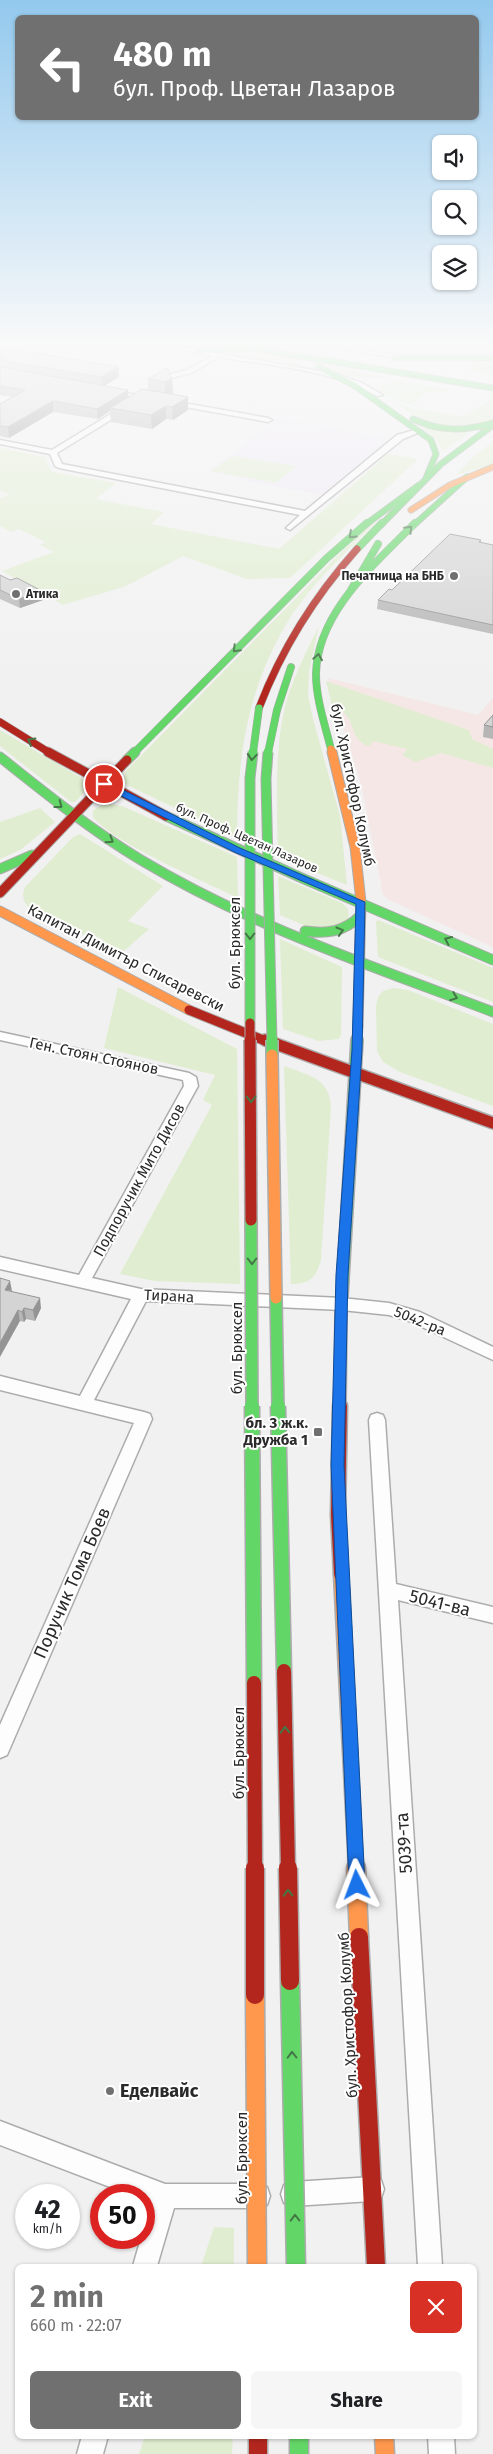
<!DOCTYPE html>
<html lang="en">
<head>
<meta charset="utf-8">
<style>
	body { margin:0; font-family:"Fira Sans",sans-serif; background:#f6f6f6; color:#202124; height:100vh; display:flex; flex-direction:column; font-size:19px; white-space:nowrap }
	* { box-sizing:border-box; margin:0 }
	p { font-size:16px; color:#757577 }
	.icon { flex:none; width:28px; height:28px; fill:none; stroke:currentColor; stroke-width:2; stroke-linecap:round; stroke-linejoin:round }
	.map { position:relative; flex:1; overflow:hidden }
	.panel { position:absolute; left:15px; top:2264px; width:462px; height:175px; display:flex; flex-direction:column; background:#fff; border-radius:8px; box-shadow:0 1px 4px #0004 }
	.panel>* { flex:none }
	.banner { position:absolute; left:15px; top:15px; width:464px; height:105px; border-radius:8px; box-shadow:0 1px 4px #0004; background:#707070; color:#fff; overflow:hidden }
	.tools { position:absolute; left:432px; top:135px; display:grid; gap:10px }
	.tools a { display:grid; place-items:center; width:45px; height:45px; border-radius:8px; background:#fff; box-shadow:0 1px 4px #0004; font-size:25px }
	.speed { position:absolute; left:15px; top:2184px; display:flex; gap:10px; font-size:25px; font-weight:700; text-align:center }
	.speed>* { display:grid; place-content:center; width:65px; height:65px; border-radius:50%; background:#fff; box-shadow:0 1px 4px #0004; line-height:1 }
	.speed small { font-size:12px; font-weight:400 }
	.speed .limit { border:8px solid #d22; background:#fff; color:#111 }
	.pin { position:absolute; display:grid; place-items:center; width:42px; height:42px; color:#fff; margin:-21px; border:2px solid #fff; border-radius:50%; box-shadow:0 1px 5px #0007 }
	.me { position:absolute; width:55px; margin:-28px; rotate:357deg; stroke-linejoin:round; filter:drop-shadow(0 0 4px #0008) }
	.turn { display:flex; align-items:center; gap:18px; height:105px; padding:0 15px; font-size:22px }
	.turn .icon { width:65px; height:65px; stroke-width:2.5 }
	.turn b { display:block; font-size:35px; line-height:42px }
	.round { display:grid; place-items:center; flex:none; width:52px; height:52px; border-radius:8px; background:#f6f6f6 }
	.overview { display:flex; align-items:center; justify-content:space-between; height:85px; padding:0 15px }
	h1 { font-size:30px; font-weight:700; line-height:38px; color:#707070 }
	.button { display:flex; gap:10px; margin-top:auto; padding:10px 15px }
	.button a { flex:1; height:58px; border-radius:8px; background:#707070; color:#fff; font-size:20px; font-weight:700; line-height:58px; text-align:center }
	.button a+a { background:#f6f6f6; color:#202124 }
	.map>svg:first-child { display:block }
	.commercial { fill:#f6e7e7 }
	.education { fill:#eee9f4 }
	.green { fill:#e0edd0 }
	.lines { fill:none; stroke-linecap:round; stroke-linejoin:round }
	.street-casing { stroke:#acacac; stroke-width:3 }
	.fast-far4-casing { stroke:#acacac; stroke-width:7 }
	.fast-far3-casing { stroke:#acacac; stroke-width:8 }
	.fast-far2-casing { stroke:#acacac; stroke-width:11 }
	.fast-far1-casing { stroke:#acacac; stroke-width:14 }
	.fast-casing { stroke:#acacac; stroke-width:21 }
	.slow-far4-casing { stroke:#acacac; stroke-width:7 }
	.slow-far3-casing { stroke:#acacac; stroke-width:8 }
	.slow-far2-casing { stroke:#acacac; stroke-width:11 }
	.slow-far1-casing { stroke:#acacac; stroke-width:17 }
	.slow-casing { stroke:#acacac; stroke-width:21 }
	.jam-far4-casing { stroke:#acacac; stroke-width:8 }
	.jam-far3-casing { stroke:#acacac; stroke-width:11 }
	.jam-far2-casing { stroke:#acacac; stroke-width:14 }
	.jam-far1-casing { stroke:#acacac; stroke-width:17 }
	.jam-casing { stroke:#acacac; stroke-width:21 }
	.street { fill:#fdfdfd; fill-rule:evenodd }
	.fast-far4 { stroke:#63d668; stroke-width:5.5 }
	.fast-far3 { stroke:#63d668; stroke-width:7 }
	.fast-far2 { stroke:#63d668; stroke-width:9 }
	.fast-far1 { stroke:#63d668; stroke-width:11 }
	.fast { stroke:#63d668; stroke-width:18 }
	.slow-far4 { stroke:#ff974d; stroke-width:5.5 }
	.slow-far3 { stroke:#ff974d; stroke-width:7 }
	.slow-far2 { stroke:#ff974d; stroke-width:9 }
	.slow-far1 { stroke:#ff974d; stroke-width:14 }
	.slow { stroke:#ff974d; stroke-width:18 }
	.jam-far4 { stroke:#b3261e; stroke-width:7 }
	.jam-far3 { stroke:#b3261e; stroke-width:9 }
	.jam-far2 { stroke:#b3261e; stroke-width:11 }
	.jam-far1 { stroke:#b3261e; stroke-width:14 }
	.jam { stroke:#b3261e; stroke-width:18 }
	.fast-bridge-far4-casing { stroke:#acacac; stroke-width:8; stroke-linecap:butt }
	.fast-bridge-far3-casing { stroke:#acacac; stroke-width:11; stroke-linecap:butt }
	.fast-bridge-far2-casing { stroke:#acacac; stroke-width:14; stroke-linecap:butt }
	.fast-bridge-far1-casing { stroke:#acacac; stroke-width:17; stroke-linecap:butt }
	.fast-bridge-casing { stroke:#acacac; stroke-width:21; stroke-linecap:butt }
	.slow-bridge-far1-casing { stroke:#acacac; stroke-width:14; stroke-linecap:butt }
	.slow-bridge-casing { stroke:#acacac; stroke-width:21; stroke-linecap:butt }
	.jam-bridge-far3-casing { stroke:#acacac; stroke-width:11; stroke-linecap:butt }
	.jam-bridge-far2-casing { stroke:#acacac; stroke-width:14; stroke-linecap:butt }
	.jam-bridge-far1-casing { stroke:#acacac; stroke-width:17; stroke-linecap:butt }
	.jam-bridge-casing { stroke:#acacac; stroke-width:21; stroke-linecap:butt }
	.fast-bridge-far4 { stroke:#63d668; stroke-width:7 }
	.fast-bridge-far3 { stroke:#63d668; stroke-width:9 }
	.fast-bridge-far2 { stroke:#63d668; stroke-width:11 }
	.fast-bridge-far1 { stroke:#63d668; stroke-width:14 }
	.fast-bridge { stroke:#63d668; stroke-width:18 }
	.slow-bridge-far1 { stroke:#ff974d; stroke-width:11 }
	.slow-bridge { stroke:#ff974d; stroke-width:18 }
	.jam-bridge-far3 { stroke:#b3261e; stroke-width:9 }
	.jam-bridge-far2 { stroke:#b3261e; stroke-width:11 }
	.jam-bridge-far1 { stroke:#b3261e; stroke-width:14 }
	.jam-bridge { stroke:#b3261e; stroke-width:18 }
	.wall { fill:#b6b6b6 }
	.shaded-wall { fill:#949494 }
	.building { fill:#d4d4d4; stroke:#949494 }
	.oneway { stroke:#447746 }
	.route { fill:#1a73e8; stroke:#114b97 }
	.poi-dot { fill:#707070; stroke:#fff; stroke-width:2 }
	.labels { text-anchor:middle; stroke-width:4; stroke-linejoin:round; paint-order:stroke }
	.far-poi-label { font-size:12px; font-weight:bold; fill:#2a2a2b; stroke:#fff; text-anchor:end }
	.far-street-label { font-size:12px; fill:#2a2a2b; stroke:#fff }
	.street-label { font-size:15px; fill:#2a2a2b; stroke:#fff }
	.poi-label { font-size:15px; font-weight:bold; fill:#2a2a2b; stroke:#fff; text-anchor:end }
	.near-street-label { font-size:18px; fill:#2a2a2b; stroke:#fff }
	.near-poi-label { font-size:18px; font-weight:bold; fill:#2a2a2b; stroke:#fff; text-anchor:start }
</style>
</head>
<body>
<div class="map">
<svg width="493" height="2454" viewBox="0 0 493 2454">
	<rect width="100%" height="100%" fill="#f1f1f1"/>
	<!-- commercial -->
	<path class="commercial" d="M328,678L478,715L493,698V947L389,900L383,895L361,784Z"/>
	<!-- education -->
	<path class="education" d="M278,418L314,425L390,439L377,450L380,451L323,495L237,479L240,477L209,472Z"/>
	<!-- green -->
	<path class="green" d="M239,344H252L468,380H464Z
		M288,344H307L395,357L363,356Z
		M239,350L281,358L321,371L207,351Z
		M303,361L316,363L393,378H349Z
		M493,362V375L471,371L468,369L475,363Z
		M397,381L456,390L426,392L413,403L419,406H416L388,396L380,390V387Z
		M489,395H493V420L462,430L427,424L394,402L416,409L463,416L489,401L491,398Z
		M421,427L467,433H469L443,451L436,439Z
		M493,442V464L456,475L474,456Z
		M0,448L44,457L52,472L116,483L96,499L164,512L151,524L279,549L388,454L418,459L290,578L247,579L183,556L126,586L63,605L2,571L54,552L40,545L45,542L19,529L11,532L0,526V498L11,494L0,491Z
		M232,456L296,466L276,483L211,471Z
		M377,519C377,523 364,534 359,539C335,563 310,588 291,616C247,687 237,757 237,838L121,782L125,774L124,773L342,551Z
		M319,626L309,672L308,695L313,719L340,816L347,885L278,857C277,807 273,741 289,693C297,670 308,648 319,626Z
		M326,681L469,730L472,739L493,749V768L441,753L415,762L402,755L407,749L373,741L369,746C346,739 360,716 332,706Z
		M0,730L90,783L91,785L75,802H71L0,746Z
		M110,804L122,806L237,857L238,898C204,881 113,843 93,817V811L101,805Z
		M40,808L55,822L20,850L0,859V822Z
		M80,834L163,886L128,921L149,929L124,951L102,942L104,940L93,935L90,937C72,930 9,913 26,886L73,837Z
		M278,876L342,903L348,909L349,919L340,929L310,928L280,915Z
		M378,920L493,968V1002L378,957L376,922Z
		M280,939L342,967L341,1035L339,1039L319,1041L283,1029Z
		M118,987L237,1049L240,1284L155,1281L120,1274L212,1105L203,1100L215,1075L104,1048Z
		M394,988L408,990L493,1024V1106L400,1072L383,1062L377,1051L376,1006L378,997L383,991Z
		M284,1066C307,1075 329,1077 331,1106L321,1260C316,1278 310,1284 291,1284Z
		M214,2227L234,2228V2266H201Z
		M145,2436H233L232,2454H139Z"/>
	<g class="lines">
		<!-- street casing -->
		<g class="street-casing">
			<path id="street" d="M154,344H166L336,374L362,383L383,395L377,396C330,369 272,366 219,357L191,373L171,378L154,386L152,383L167,375L187,370L212,356Z
				M313,344H326L414,358L411,360Z
				M110,390L268,418L272,420L268,422L108,393Z
				M127,404L130,408L57,453L62,464L305,511L397,435L418,429L422,431L403,439L290,530L286,528L300,515L59,468L55,466L50,454L0,444V440L52,450Z
				M0,1032L189,1073L196,1077L198,1086L92,1278L141,1289L342,1298L389,1303L420,1312L493,1347V1360L409,1321L389,1315L342,1310L146,1301L94,1400L144,1412L150,1414L152,1419L7,1755L0,1758V1725L134,1423L0,1390V1376L80,1396L131,1299L0,1269V1257L79,1275L184,1086L183,1080L0,1040Z
				M377,1413L383,1415L385,1420L396,1584L493,1607V1623L398,1600L442,2266H418L369,1420L371,1415Z
				M0,2121L165,2184H258L267,2187L270,2196L267,2205L258,2208H174L157,2266H133L141,2238H144V2227L151,2203L144,2200V2195H131L0,2145Z
				M372,2177L381,2180L384,2189L381,2198L372,2201L293,2206L284,2203L281,2194L284,2185L293,2182Z
				M82,2436H108L103,2454H77Z
				M428,2436H454L455,2454H429Z"/>
		</g>
		<!-- fast-far4 casing -->
		<g class="fast-far4-casing">
			<path id="fast-far4" d="M226,344L493,388
				M198,351L246,349
				M395,358H493
				M319,367L355,386L431,440L436,454L426,478
				M413,419C440,432 465,431 493,423
				M365,525L419,485
				M381,525L441,464L493,425
				M414,525L467,477"/>
		</g>
		<!-- fast-far3 casing -->
		<g class="fast-far3-casing">
			<path id="fast-far3" d="M357,549L382,523
				M351,590L378,544
				M277,710L291,667
				M331,749C325,725 316,699 316,674C317,612 375,564 415,523
				M134,753L327,558L367,523"/>
		</g>
		<!-- fast-far2 casing -->
		<g class="fast-far2-casing">
			<path id="fast-far2" d="M0,757C45,793 91,830 141,860C251,926 374,967 493,1012
				M127,760L135,752
				M166,816L304,879L493,960
				M0,869L32,855
				M305,931C327,934 344,932 360,916
				M357,1042L358,1026"/>
		</g>
		<!-- fast-far1 casing -->
		<g class="fast-far1-casing">
			<path id="fast-far1" d="M341,1313L357,1040"/>
		</g>
		<!-- fast casing -->
		<g class="fast-casing">
			<path id="fast" d="M299,2436V2454"/>
		</g>
		<!-- slow-far4 casing -->
		<g class="slow-far4-casing">
			<path id="slow-far4" d="M411,510L450,485L493,467"/>
		</g>
		<!-- slow-far3 casing -->
		<g class="slow-far3-casing">
			<path id="slow-far3" d="M331,749L332,753"/>
		</g>
		<!-- slow-far2 casing -->
		<g class="slow-far2-casing">
			<path id="slow-far2" d="M332,752L355,847L361,902L358,1026
				M0,911L189,1010"/>
		</g>
		<!-- slow-far1 casing -->
		<g class="slow-far1-casing">
			<path id="slow-far1" d="M341,1574L356,1869"/>
		</g>
		<!-- slow casing -->
		<g class="slow-casing">
			<path id="slow" d="M356,1868L359,1937
				M384,2436L385,2454"/>
		</g>
		<!-- jam-far4 casing -->
		<g class="jam-far4-casing">
			<path id="jam-far4" d="M259,708C282,648 314,597 357,549
				M0,722L50,753"/>
		</g>
		<!-- jam-far3 casing -->
		<g class="jam-far3-casing">
			<path id="jam-far3" d="M48,752L166,816
				M0,893L127,760
				M189,1010L268,1042"/>
		</g>
		<!-- jam-far2 casing -->
		<g class="jam-far2-casing">
			<path id="jam-far2" d="M265,1040L493,1123
				M340,1407L341,1313"/>
		</g>
		<!-- jam-far1 casing -->
		<g class="jam-far1-casing">
			<path id="jam-far1" d="M340,1406L338,1515L341,1574"/>
		</g>
		<!-- jam casing -->
		<g class="jam-casing">
			<path id="jam" d="M359,1937L376,2266
				M258,2436V2454"/>
		</g>
		<!-- street -->
		<use href="#street" class="street"/>
		<!-- fast-far4 -->
		<use href="#fast-far4" class="fast-far4"/>
		<!-- fast-far3 -->
		<use href="#fast-far3" class="fast-far3"/>
		<!-- fast-far2 -->
		<use href="#fast-far2" class="fast-far2"/>
		<!-- fast-far1 -->
		<use href="#fast-far1" class="fast-far1"/>
		<!-- fast -->
		<use href="#fast" class="fast"/>
		<!-- slow-far4 -->
		<use href="#slow-far4" class="slow-far4"/>
		<!-- slow-far3 -->
		<use href="#slow-far3" class="slow-far3"/>
		<!-- slow-far2 -->
		<use href="#slow-far2" class="slow-far2"/>
		<!-- slow-far1 -->
		<use href="#slow-far1" class="slow-far1"/>
		<!-- slow -->
		<use href="#slow" class="slow"/>
		<!-- jam-far4 -->
		<use href="#jam-far4" class="jam-far4"/>
		<!-- jam-far3 -->
		<use href="#jam-far3" class="jam-far3"/>
		<!-- jam-far2 -->
		<use href="#jam-far2" class="jam-far2"/>
		<!-- jam-far1 -->
		<use href="#jam-far1" class="jam-far1"/>
		<!-- jam -->
		<use href="#jam" class="jam"/>
		<!-- fast-bridge-far4 casing -->
		<g class="fast-bridge-far4-casing">
			<path id="fast-bridge-far4" d="M253,753L259,708
				M268,753L277,710"/>
		</g>
		<!-- fast-bridge-far3 casing -->
		<g class="fast-bridge-far3-casing">
			<path id="fast-bridge-far3" d="M268,752L266,779L272,1042
				M250,1023V778L253,752"/>
		</g>
		<!-- fast-bridge-far2 casing -->
		<g class="fast-bridge-far2-casing">
			<path id="fast-bridge-far2" d="M272,1040V1055
				M251,1220L252,1407
				M276,1298L278,1407"/>
		</g>
		<!-- fast-bridge-far1 casing -->
		<g class="fast-bridge-far1-casing">
			<path id="fast-bridge-far1" d="M252,1406L254,1683
				M278,1406L284,1671"/>
		</g>
		<!-- fast-bridge casing -->
		<g class="fast-bridge-casing">
			<path id="fast-bridge" d="M290,1981L296,2266"/>
		</g>
		<!-- slow-bridge-far1 casing -->
		<g class="slow-bridge-far1-casing">
			<path id="slow-bridge-far1" d="M272,1055L276,1298"/>
		</g>
		<!-- slow-bridge casing -->
		<g class="slow-bridge-casing">
			<path id="slow-bridge" d="M255,1995L257,2266"/>
		</g>
		<!-- jam-bridge-far3 casing -->
		<g class="jam-bridge-far3-casing">
			<path id="jam-bridge-far3" d="M250,1023V1042"/>
		</g>
		<!-- jam-bridge-far2 casing -->
		<g class="jam-bridge-far2-casing">
			<path id="jam-bridge-far2" d="M250,1040L251,1220"/>
		</g>
		<!-- jam-bridge-far1 casing -->
		<g class="jam-bridge-far1-casing">
			<path id="jam-bridge-far1" d="M284,1671L288,1869
				M254,1683L255,1869"/>
		</g>
		<!-- jam-bridge casing -->
		<g class="jam-bridge-casing">
			<path id="jam-bridge" d="M255,1868V1995
				M288,1868L290,1981"/>
		</g>
		<!-- fast-bridge-far4 -->
		<use href="#fast-bridge-far4" class="fast-bridge-far4"/>
		<!-- fast-bridge-far3 -->
		<use href="#fast-bridge-far3" class="fast-bridge-far3"/>
		<!-- fast-bridge-far2 -->
		<use href="#fast-bridge-far2" class="fast-bridge-far2"/>
		<!-- fast-bridge-far1 -->
		<use href="#fast-bridge-far1" class="fast-bridge-far1"/>
		<!-- fast-bridge -->
		<use href="#fast-bridge" class="fast-bridge"/>
		<!-- slow-bridge-far1 -->
		<use href="#slow-bridge-far1" class="slow-bridge-far1"/>
		<!-- slow-bridge -->
		<use href="#slow-bridge" class="slow-bridge"/>
		<!-- jam-bridge-far3 -->
		<use href="#jam-bridge-far3" class="jam-bridge-far3"/>
		<!-- jam-bridge-far2 -->
		<use href="#jam-bridge-far2" class="jam-bridge-far2"/>
		<!-- jam-bridge-far1 -->
		<use href="#jam-bridge-far1" class="jam-bridge-far1"/>
		<!-- jam-bridge -->
		<use href="#jam-bridge" class="jam-bridge"/>
	</g>
	<!-- wall -->
	<path class="wall" d="M0,347L118,367L119,377L104,386L129,397L148,390V379L172,378L173,393L171,394L188,397V410L173,420L166,419L152,429L111,422L110,411L98,419L53,412L9,438L0,436V404L12,397L0,395Z
		M481,540V543L493,545V634L377,609L378,600L392,590Z
		M0,575L10,580L42,591L43,600L20,608L0,599Z
		M493,715V739L483,737L484,725Z
		M11,1291L41,1308L35,1321L26,1319L24,1322L20,1321Z"/>
	<!-- shaded-wall -->
	<path class="shaded-wall" d="M118,367L119,377L102,387L101,377Z
		M172,378L173,393L165,398V382Z
		M128,390L129,400L110,408V411L98,419L97,409Z
		M188,397V410L173,420L172,407Z
		M53,401V412L9,438L8,427Z
		M166,406V419L152,429L151,415Z
		M42,591L43,600L20,608L19,599Z
		M10,1281L12,1291L5,1290Z
		M40,1298L41,1308L35,1321L33,1310Z
		M24,1308L26,1319L24,1322L22,1312Z
		M18,1310L20,1321L0,1357V1343Z"/>
	<!-- building -->
	<path class="building" d="M0,347L118,367L101,377L0,360Z
		M0,367L128,390L97,409L53,401L8,427L0,426V404L25,390L0,386Z
		M167,368L172,378L165,382L148,379Z
		M142,389L188,397L172,407L166,406L151,415L110,408Z
		M450,534L481,540L479,542L493,545V625L378,600L389,589L392,590Z
		M0,575L10,580L17,578L42,591L19,599L0,590Z
		M493,715V727L484,725Z
		M0,1278L10,1281L5,1290L40,1298L33,1310L24,1308L22,1312L18,1310L0,1343Z"/>
	<!-- one-way arrows -->
	<defs><path id="oneway-chevron" d="M-2-3.5L2.5 0L-2 3.5" fill="none" stroke-width="1.6" stroke-linecap="round" stroke-linejoin="round" transform="scale(1.25)"/></defs>
	<g class="oneway">
		<use href="#oneway-chevron" transform="translate(409 529) rotate(-46)"/>
		<use href="#oneway-chevron" transform="translate(352 535) rotate(137)"/>
		<use href="#oneway-chevron" transform="translate(236 649) rotate(135)"/>
		<use href="#oneway-chevron" transform="translate(318 657) rotate(-81)"/>
		<use href="#oneway-chevron" transform="translate(31 741) rotate(-149)"/>
		<use href="#oneway-chevron" transform="translate(252 757) rotate(95)"/>
		<use href="#oneway-chevron" transform="translate(59 805) rotate(37)"/>
		<use href="#oneway-chevron" transform="translate(110 840) rotate(33)"/>
		<use href="#oneway-chevron" transform="translate(340 931) rotate(-17)"/>
		<use href="#oneway-chevron" transform="translate(250 936) rotate(90)"/>
		<use href="#oneway-chevron" transform="translate(448 940) rotate(-156)"/>
		<use href="#oneway-chevron" transform="translate(454 997) rotate(21)"/>
		<use href="#oneway-chevron" transform="translate(251 1099) rotate(90)"/>
		<use href="#oneway-chevron" transform="translate(252 1261) rotate(90)"/>
		<use href="#oneway-chevron" transform="translate(285 1730) rotate(-91)"/>
		<use href="#oneway-chevron" transform="translate(288 1893) rotate(-91)"/>
		<use href="#oneway-chevron" transform="translate(292 2055) rotate(-91)"/>
		<use href="#oneway-chevron" transform="translate(295 2218) rotate(-91)"/>
	</g>
	<!-- sky -->
	<linearGradient id="sky" x2="0" y2="1"><stop stop-color="#93c9ee"/><stop offset="0.5" stop-color="#f9f9f9"/><stop offset="1" stop-color="#f9f9f9" stop-opacity="0"/></linearGradient>
	<rect width="493" height="687" fill="url(#sky)"/>
	<!-- route -->
	<path class="route" d="M101,782H107L240,848L365,902L362,1050L348,1275L344,1465L365,1885L362,1891L357,1893L351,1891L349,1885L331,1465L336,1275L352,1050L356,904L234,852L101,786Z"/>
	<!-- markers -->
	<g class="poi-dot">
		<circle cx="454" cy="576" r="5"/>
		<circle cx="16" cy="594" r="5"/>
		<rect x="313" y="1427" width="10" height="10" rx="2.5"/>
		<circle cx="110" cy="2091" r="5"/>
	</g>
	<g class="labels">
		<!-- far-poi labels -->
		<g class="far-poi-label">
			<text x="444" y="580">Печатница на БНБ</text>
			<text x="26" y="598" text-anchor="start">Атика</text>
		</g>
		<!-- far-street labels -->
		<g class="far-street-label">
			<text transform="translate(247 838) rotate(24)" y="4">бул. Проф. Цветан Лазаров</text>
		</g>
		<!-- street labels -->
		<g class="street-label">
			<text transform="translate(353 785) rotate(78)" y="5">бул. Христофор Колумб</text>
			<text transform="translate(235 943) rotate(-90)" y="5">бул. Брюксел</text>
			<text transform="translate(126 958) rotate(27)" y="5">Капитан Димитър Списаревски</text>
			<text transform="translate(94 1056) rotate(12)" y="5">Ген. Стоян Стоянов</text>
			<text transform="translate(139 1180) rotate(-61)" y="5">Подпоручик Мито Дисов</text>
			<text transform="translate(169 1296) rotate(3)" y="5">Тирана</text>
			<text transform="translate(420 1321) rotate(22)" y="5">5042-ра</text>
			<text transform="translate(237 1348) rotate(-90)" y="5">бул. Брюксел</text>
			<text transform="translate(239 1753) rotate(-90)" y="5">бул. Брюксел</text>
			<text transform="translate(348 2015) rotate(-93)" y="5">бул. Христофор Колумб</text>
			<text transform="translate(242 2158) rotate(-90)" y="5">бул. Брюксел</text>
		</g>
		<!-- poi labels -->
		<g class="poi-label">
			<text x="308" y="1428">бл. 3 ж.к.<tspan x="308" dy="17">Дружба 1</tspan></text>
		</g>
		<!-- near-street labels -->
		<g class="near-street-label">
			<text transform="translate(72 1583) rotate(-66)" y="6">Поручик Тома Боев</text>
			<text transform="translate(440 1603) rotate(14)" y="6">5041-ва</text>
			<text transform="translate(404 1843) rotate(-94)" y="6">5039-та</text>
		</g>
		<!-- near-poi labels -->
		<g class="near-poi-label">
			<text x="120" y="2097">Еделвайс</text>
		</g>
	</g>
</svg>
<div class="tools">
<a><svg class="icon" aria-label="sound" viewBox="0 0 24 24"><path d="M4 9h4l5-4v14l-5-4H4zM17 9q2 3 0 6"/></svg></a>
<a><svg class="icon" aria-label="search" viewBox="0 0 24 24"><circle cx="10" cy="10" r="6"/><path d="M15 15l6 6"/></svg></a>
<a><svg class="icon" aria-label="layers" viewBox="0 0 24 24"><path d="M12 4l9 5-9 5-9-5zM3 14l9 5 9-5"/></svg></a>
</div>
<div class="speed"><div>42<small>km/h</small></div><div class="limit">50</div></div>
<div class="pin" style="left:104px;top:784px;background:#d93025"><svg class="icon" aria-label="arrive" viewBox="0 0 24 24"><path d="M6 21V4h12l-3 4 3 4H6"/></svg></div>
<svg class="me" style="left:357px;top:1885px" viewBox="-20 -20 40 40"><path d="M0-17L14 15 0 8-14 15z" fill="#1a73e8" stroke="#fff" stroke-width="4"/></svg>
<div class="banner">
<div class="turn"><svg class="icon" aria-label="left" viewBox="0 0 24 24"><path d="M17 20v-9H6M10 6l-5 5 5 5"/></svg><div><b>480 m</b>бул. Проф. Цветан Лазаров</div></div>
</div>
<section class="panel">
<div class="overview"><div><h1>2 min</h1><p>660 m · 22:07</p></div><a class="round" style="background:#d93025;color:#fff"><svg class="icon" aria-label="close" viewBox="0 0 24 24"><path d="M6 6l12 12M18 6L6 18"/></svg></a></div>
<div class="button"><a>Exit</a><a>Share</a></div>
</section>
</div>
</body>
</html>
